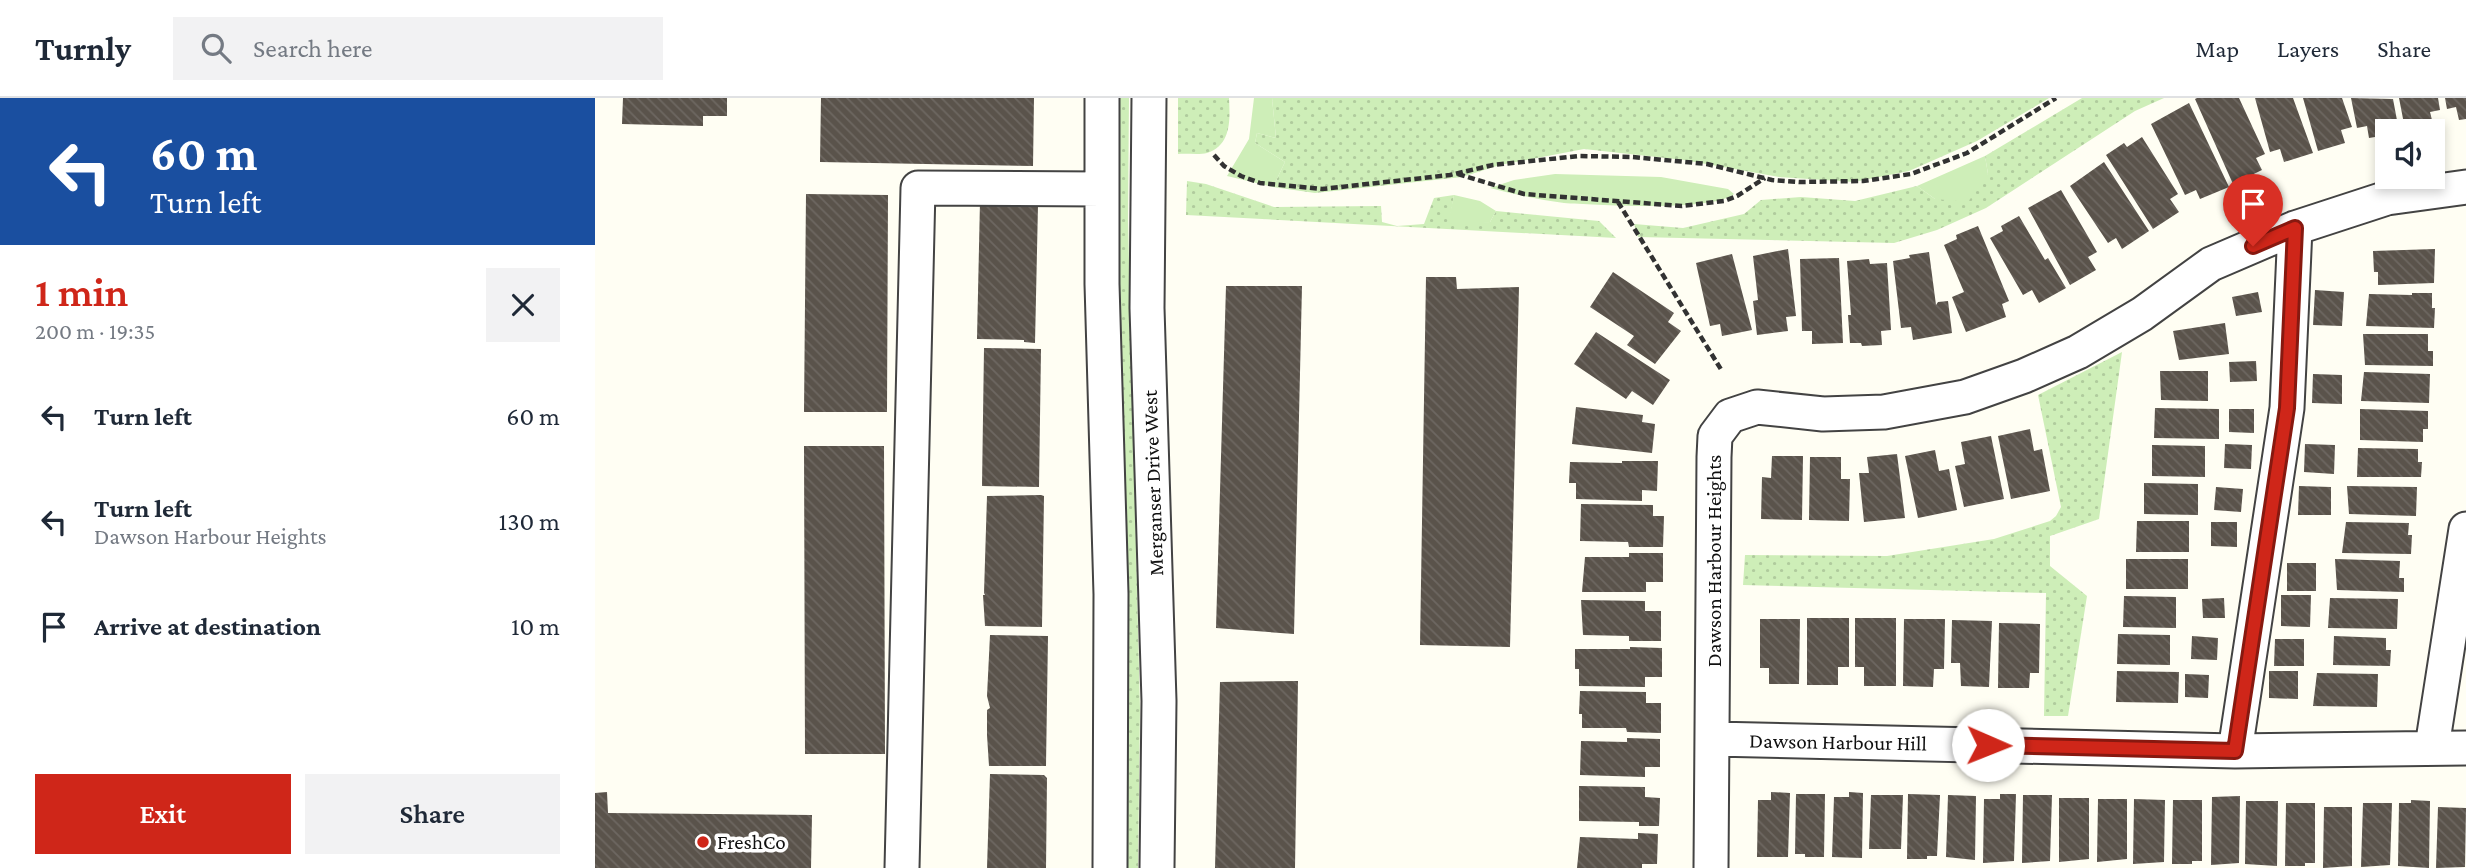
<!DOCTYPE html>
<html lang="en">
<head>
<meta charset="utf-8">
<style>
	body { margin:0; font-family:"Crimson Pro",serif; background:#f2f2f3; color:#1f2937; height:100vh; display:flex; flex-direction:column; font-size:26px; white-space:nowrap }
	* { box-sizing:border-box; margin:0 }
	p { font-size:23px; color:#747a83 }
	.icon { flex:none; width:38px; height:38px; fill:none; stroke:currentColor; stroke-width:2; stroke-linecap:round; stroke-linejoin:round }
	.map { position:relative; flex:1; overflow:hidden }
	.panel { display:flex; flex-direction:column; background:#fff; width:595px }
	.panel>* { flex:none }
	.guide { background:#1a4fa0; color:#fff; overflow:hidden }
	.tools { position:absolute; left:1780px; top:21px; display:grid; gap:14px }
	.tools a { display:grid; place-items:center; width:70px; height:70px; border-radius:0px; background:#fff; box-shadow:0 4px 10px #0003; font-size:35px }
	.pin { position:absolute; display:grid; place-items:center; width:60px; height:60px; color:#fff; margin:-72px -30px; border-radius:50% 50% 50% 0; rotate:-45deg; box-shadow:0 0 7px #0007 }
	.pin .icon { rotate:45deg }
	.me { position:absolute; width:77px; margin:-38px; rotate:91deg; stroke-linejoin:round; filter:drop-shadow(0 0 5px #0008) }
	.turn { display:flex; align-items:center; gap:24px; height:147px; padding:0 35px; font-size:32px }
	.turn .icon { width:91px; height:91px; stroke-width:2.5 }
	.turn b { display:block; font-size:49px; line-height:60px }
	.round { display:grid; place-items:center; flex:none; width:74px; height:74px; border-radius:0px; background:#f2f2f3 }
	.summary { display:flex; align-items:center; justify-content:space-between; height:119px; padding:0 35px }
	h1 { font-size:42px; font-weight:600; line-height:52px; color:#cf2619 }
	.cta { display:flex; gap:14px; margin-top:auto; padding:14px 35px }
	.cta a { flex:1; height:80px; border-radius:0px; background:#cf2619; color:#fff; font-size:28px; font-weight:600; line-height:80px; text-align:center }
	.cta a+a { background:#f2f2f3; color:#1f2937 }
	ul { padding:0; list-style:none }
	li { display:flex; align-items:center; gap:21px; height:105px; padding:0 35px }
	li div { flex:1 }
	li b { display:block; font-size:26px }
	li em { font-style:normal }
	header { display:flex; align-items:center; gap:42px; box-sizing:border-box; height:98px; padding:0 35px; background:#fff; border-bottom:2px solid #e0e1e3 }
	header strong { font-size:33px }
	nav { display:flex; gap:38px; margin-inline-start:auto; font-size:24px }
	.search { width:490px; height:63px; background:#f2f2f3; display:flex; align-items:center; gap:18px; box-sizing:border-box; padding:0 24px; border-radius:0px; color:#747a83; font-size:26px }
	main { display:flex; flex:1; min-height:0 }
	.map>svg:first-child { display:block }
	.grass { fill:url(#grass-dots) }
	.garden { fill:#ceeeb8 }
	.building { fill:url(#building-back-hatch) }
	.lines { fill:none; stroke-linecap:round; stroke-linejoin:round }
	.minor-casing { stroke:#434343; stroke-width:37 }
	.path { stroke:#323232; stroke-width:4.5; stroke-dasharray:7 3.5; stroke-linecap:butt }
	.minor { stroke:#fff; stroke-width:33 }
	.route-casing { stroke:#871910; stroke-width:18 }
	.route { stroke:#cf2619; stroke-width:12 }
	.poi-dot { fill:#cf2619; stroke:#fff; stroke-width:2.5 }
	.labels { text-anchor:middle; stroke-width:7; stroke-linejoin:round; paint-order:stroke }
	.street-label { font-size:21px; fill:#101010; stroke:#fff }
	.poi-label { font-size:21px; fill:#101010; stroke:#fff; text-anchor:start }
</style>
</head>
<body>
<header>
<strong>Turnly</strong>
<div class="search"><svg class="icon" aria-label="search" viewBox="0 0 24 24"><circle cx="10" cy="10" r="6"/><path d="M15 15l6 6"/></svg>Search here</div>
<nav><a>Map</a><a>Layers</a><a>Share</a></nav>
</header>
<main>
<section class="panel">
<div class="guide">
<div class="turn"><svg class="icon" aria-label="left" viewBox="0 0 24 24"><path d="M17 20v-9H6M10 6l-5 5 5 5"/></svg><div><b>60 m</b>Turn left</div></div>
</div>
<div class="summary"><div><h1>1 min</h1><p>200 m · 19:35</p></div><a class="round"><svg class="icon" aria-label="close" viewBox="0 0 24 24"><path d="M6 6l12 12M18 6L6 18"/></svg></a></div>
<ul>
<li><svg class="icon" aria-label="left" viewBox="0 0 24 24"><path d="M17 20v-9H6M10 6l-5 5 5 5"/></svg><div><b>Turn left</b></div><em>60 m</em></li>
<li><svg class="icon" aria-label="left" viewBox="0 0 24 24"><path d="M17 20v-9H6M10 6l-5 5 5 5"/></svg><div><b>Turn left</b><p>Dawson Harbour Heights</p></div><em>130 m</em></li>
<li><svg class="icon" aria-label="arrive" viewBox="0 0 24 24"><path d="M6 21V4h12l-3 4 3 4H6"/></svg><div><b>Arrive at destination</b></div><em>10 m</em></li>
</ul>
<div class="cta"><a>Exit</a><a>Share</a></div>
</section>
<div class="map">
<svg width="1871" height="770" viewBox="0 0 1871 770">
	<defs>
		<pattern id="grass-dots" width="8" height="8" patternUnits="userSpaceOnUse" patternTransform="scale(1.75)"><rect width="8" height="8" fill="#ceeeb8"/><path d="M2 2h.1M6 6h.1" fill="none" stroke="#b0cb9d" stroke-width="1.8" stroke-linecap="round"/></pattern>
		<pattern id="building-back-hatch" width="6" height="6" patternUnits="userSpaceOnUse" patternTransform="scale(1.75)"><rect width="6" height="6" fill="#5a534b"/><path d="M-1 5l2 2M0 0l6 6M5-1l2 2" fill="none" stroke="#6d6761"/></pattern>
	</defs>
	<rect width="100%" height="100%" fill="#fffef3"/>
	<!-- grass -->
	<path class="grass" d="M523,0H534L533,122L545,611L543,770H530L533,591L522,122Z
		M583,0H634C635,20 637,47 612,55C604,57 591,55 583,56Z
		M677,0H1454L1382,43L1314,73L1259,84L1184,79L1089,62L989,51L905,67L867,79L720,95L678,89L690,64L660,45L662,35L681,40Z
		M1487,0H1569L1540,13L1391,110L1342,132L1299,145L1043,139L1039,126L1088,130L1149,116L1166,102L1206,99L1260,103L1322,88L1340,101L1393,76L1390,58Z
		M592,83L611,86L679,109L786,108L787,124L802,128L829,126L839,100L859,97L854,125L895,124L901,113L1004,123L1021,140L591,117Z
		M1527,254L1504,421L1455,438V468L1492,498L1473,618H1449L1451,495L1148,487L1150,457L1292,458L1399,441L1455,423L1461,418L1466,409L1443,297Z"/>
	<!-- garden -->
	<path class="garden" d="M659,0H677L681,40L662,35L660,45L690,64L678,89L632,78L654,41Z
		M1390,58L1393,76L1373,104L1340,101L1322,88Z
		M960,76L1066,79L1133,91L1139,96C1118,114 1000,107 969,105C944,102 919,96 895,90L919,82Z
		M859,97L885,103L901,113L895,124L874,127L853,125Z"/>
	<!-- building -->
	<path class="building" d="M28,0H132V18H108V28L27,26Z
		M226,0H439L438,68L225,64Z
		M1602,0H1644L1670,56L1661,60L1667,72L1638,86L1600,1Z
		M1660,0H1698L1718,55L1689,64L1685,51L1675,54Z
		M1708,0H1747L1757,29L1746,32L1750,45L1723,53Z
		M1756,0L1798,1L1804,33H1792V37L1774,40L1772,28L1762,30Z
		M1804,0H1843L1845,12L1835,14L1838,26L1810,31Z
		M1850,0H1871V21L1864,22L1861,9L1852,11Z
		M1594,5L1634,89L1605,101L1601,92L1590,97L1556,26Z
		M1547,39L1583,96L1575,101L1584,114L1558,131L1511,57L1529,45L1532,49Z
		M1509,64L1554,133L1527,151L1521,140L1513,145L1475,88Z
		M1466,92L1502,154L1493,159L1501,172L1475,187L1433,110Z
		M211,96L293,97L292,314H209Z
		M385,103L443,107L440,245L429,244V242L382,241Z
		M1424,118L1450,162L1453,160L1471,190L1444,205L1437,192L1428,197L1395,140L1408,133L1406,128Z
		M1383,128L1414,203L1407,206L1411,219L1371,234L1357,199L1369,194L1349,147L1362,141L1361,137Z
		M1193,151L1201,218L1191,219L1193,233L1162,237L1158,203L1163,202L1158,158Z
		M1840,151L1839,185L1783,187V174H1779L1778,153Z
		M1334,154L1341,207L1343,204L1353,203L1357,235L1318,242L1316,229L1306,230L1298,163L1315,160L1314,157Z
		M1137,156L1157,232L1127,238L1125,226L1115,228L1101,165Z
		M1244,160L1248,245L1217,246V233H1207L1205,161Z
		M1274,161L1275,166L1292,165L1296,232L1286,233L1287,247L1267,248L1266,245H1255L1253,217H1256L1252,163Z
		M1018,174L1079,215L1073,224L1086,233L1060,266L1032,247L1039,238L995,209Z
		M831,179H861L862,191L924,189L915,549L825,547Z
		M631,188H707L699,536L621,530Z
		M1720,192L1749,194L1747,228L1718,227Z
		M1663,194L1667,214L1641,218L1637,199Z
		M1817,195H1837V210H1840L1839,230L1771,228L1774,196L1817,197Z
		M1630,225L1634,256L1584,262L1578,233Z
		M1001,234L1075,282L1058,307L1037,293L1031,301L979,266Z
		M1768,236H1833V253H1838V268L1770,267Z
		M389,250L446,251L444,389L387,388Z
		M1661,263L1662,283L1635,284L1634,264Z
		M1565,273H1613V303L1566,302Z
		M1769,274L1835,276L1834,305L1766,303Z
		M1718,276L1747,277V306L1717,305Z
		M981,309L1048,317L1047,324L1060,326L1057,355L977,346Z
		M1560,310L1624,311V341L1559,340Z
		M1634,311H1659V335L1634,334Z
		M1765,311L1833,313V331H1828V344L1765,342Z
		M1435,331L1439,353L1447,351L1455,393L1416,401L1403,338Z
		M1396,338L1409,401L1369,409L1360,368L1370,366L1366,344Z
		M1630,346L1657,347L1656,371L1629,370Z
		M1710,346L1740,347L1739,376L1709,374Z
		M1557,347L1610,348V379L1557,378Z
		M209,348H289L290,656H210Z
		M1763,350L1823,351V364H1827L1826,379H1762Z
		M1340,352L1344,373L1354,371L1362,412L1323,420L1310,358Z
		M1302,356L1310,420L1269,424L1264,375H1274L1272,359Z
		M1177,358H1208L1207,422L1166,421L1167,379L1176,380Z
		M1215,359H1246V381H1255L1254,423L1214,422Z
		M1027,363H1063L1062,393L1047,392V403L981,401V385H974L975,364L1027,365Z
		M1549,385L1603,386V417L1549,416Z
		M1704,388L1736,389V417H1703Z
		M1752,388L1822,389L1821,418L1754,416Z
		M1621,389L1648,391L1646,414L1619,412Z
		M446,397L449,398L447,529L390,528L388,497H390L389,495L392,398Z
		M986,406L1058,407V418H1069L1068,449H1034L1033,444L985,443Z
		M1542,423H1594V454H1541Z
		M1616,424H1642V449L1616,448Z
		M1751,424L1814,425L1813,437H1817L1816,456L1747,455Z
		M1034,455H1068V484H1051V494H987L990,459H1034Z
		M1531,461H1593V491H1531Z
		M1740,461L1805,463L1804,480H1809V494L1742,492Z
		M1692,465H1721V493H1692Z
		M1686,497H1716L1715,529L1686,528Z
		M1529,498L1581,499V530L1528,529Z
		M1629,500L1630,520H1608L1607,501Z
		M1735,500L1803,501L1802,531L1733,530Z
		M986,502L1050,503V513H1066V543H1034V538L988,537Z
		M1212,520H1254V569H1243V587H1212Z
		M1260,520H1301V588H1269V569H1260Z
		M1165,521H1205L1204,586H1174V570H1165Z
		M1309,521H1350L1349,571H1339L1338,589L1308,588Z
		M1357,522L1397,523L1394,589L1366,588L1365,565H1356Z
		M1404,525L1445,526L1444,575H1435L1434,590H1403Z
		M1523,536L1575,537V567L1522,566Z
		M395,537L453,538L451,668H394L392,637V612L395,610L392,598Z
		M1597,538L1623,540L1622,562L1596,561Z
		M1739,538L1791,540V552H1796L1795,568L1738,567Z
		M1680,541H1709V568H1679Z
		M1035,549L1067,550V579H1050V589L984,588V571H980V551H1035Z
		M1522,573L1584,574L1583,605L1521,604Z
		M1674,573H1703V601L1674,600Z
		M1722,575L1783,576L1782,609L1718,608Z
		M1590,576L1614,577L1613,600L1590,599Z
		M703,583L700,770H620L625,584Z
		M985,593L1051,594V605H1066V635L1032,634L1031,630H987V616H984Z
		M1032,640L1065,641V669H1050V679L985,677L986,643L1032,644Z
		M395,676L449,677L452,680L451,770H392Z
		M984,688L1050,689V699L1065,700L1064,728H1044V724L984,723Z
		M12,694L13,715L217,717L216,770H0V695Z
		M1176,694L1195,695L1193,759H1162L1163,702H1176Z
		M1254,694L1268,695L1267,760L1237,759L1239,699H1254Z
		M1201,696H1230L1229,759H1210V756H1200Z
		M1313,696L1345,697L1342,758H1332V761H1312Z
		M1405,696H1421L1419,763L1388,765L1389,701H1405Z
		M1276,697H1308L1306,751H1274Z
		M1353,697L1381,698L1380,762L1351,759Z
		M1428,697H1457L1455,763L1427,765Z
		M1645,698L1644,765L1616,767L1617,699Z
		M1464,700H1494V761L1464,764Z
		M1503,701H1532V761L1502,764Z
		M1539,701L1570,702L1569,764L1538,766Z
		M1578,702H1607V763H1597V766H1577Z
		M1816,702L1835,703L1834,770L1803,768L1804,705H1816Z
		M1651,703H1683L1682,768L1650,766Z
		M1691,705H1720V765H1710V768H1690Z
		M1768,705H1797L1795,767L1766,769Z
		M1729,709H1757V768L1728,770Z
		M1843,709L1871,710L1870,769L1841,770Z
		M1043,735L1063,736L1062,766H1047V770H982L985,739L1043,741Z"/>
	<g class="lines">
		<!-- minor casing -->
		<g class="minor-casing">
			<path id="minor" d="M507,0V186L516,496L515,770
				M554,0L552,210L564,603L562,770
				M1118,641L1640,653L1871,650
				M1837,649L1871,431
				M1640,653L1692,310L1700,130
				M307,770L323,90L507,91
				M1116,770L1119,359L1120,338L1135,318L1162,309L1228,316L1289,314L1370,299L1429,278L1483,254L1547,216L1616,166L1700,130L1792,100L1871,89"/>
		</g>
		<!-- path -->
		<path class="path" d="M619,57L629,68L646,78L665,85L727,91L855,77L898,67L984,58L1038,59L1112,66L1177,82L1204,84L1268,83L1316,76L1372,55L1461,0
			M863,76L929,96L1087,108L1129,103L1142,98L1170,80
			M1023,104L1127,273"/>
		<!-- minor -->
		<use href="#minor" class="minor"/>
	</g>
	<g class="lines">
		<!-- route casing -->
		<g class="route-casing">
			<path id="route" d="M1393,647L1640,653L1692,310L1700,130L1658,148"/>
		</g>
		<!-- route -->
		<use href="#route" class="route"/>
	</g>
	<!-- markers -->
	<circle class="poi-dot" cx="108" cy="744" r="7"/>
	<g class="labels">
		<!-- street labels -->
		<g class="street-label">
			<text transform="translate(558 385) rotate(-92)" y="7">Merganser Drive West</text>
			<text transform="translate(1119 463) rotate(-90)" y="7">Dawson Harbour Heights</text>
			<text transform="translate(1243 644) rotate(1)" y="7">Dawson Harbour Hill</text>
		</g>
		<!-- poi labels -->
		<g class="poi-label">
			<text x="122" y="751">FreshCo</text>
		</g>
	</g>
</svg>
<div class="tools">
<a><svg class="icon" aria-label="sound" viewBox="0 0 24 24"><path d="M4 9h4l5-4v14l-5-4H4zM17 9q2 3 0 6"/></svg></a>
</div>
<div class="pin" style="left:1658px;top:148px;background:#d93025"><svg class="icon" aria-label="arrive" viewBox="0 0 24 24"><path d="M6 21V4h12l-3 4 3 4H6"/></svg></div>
<svg class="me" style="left:1393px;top:647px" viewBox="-20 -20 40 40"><circle r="19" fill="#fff"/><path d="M0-13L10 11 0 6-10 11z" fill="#cf2619"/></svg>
</div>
</main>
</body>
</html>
